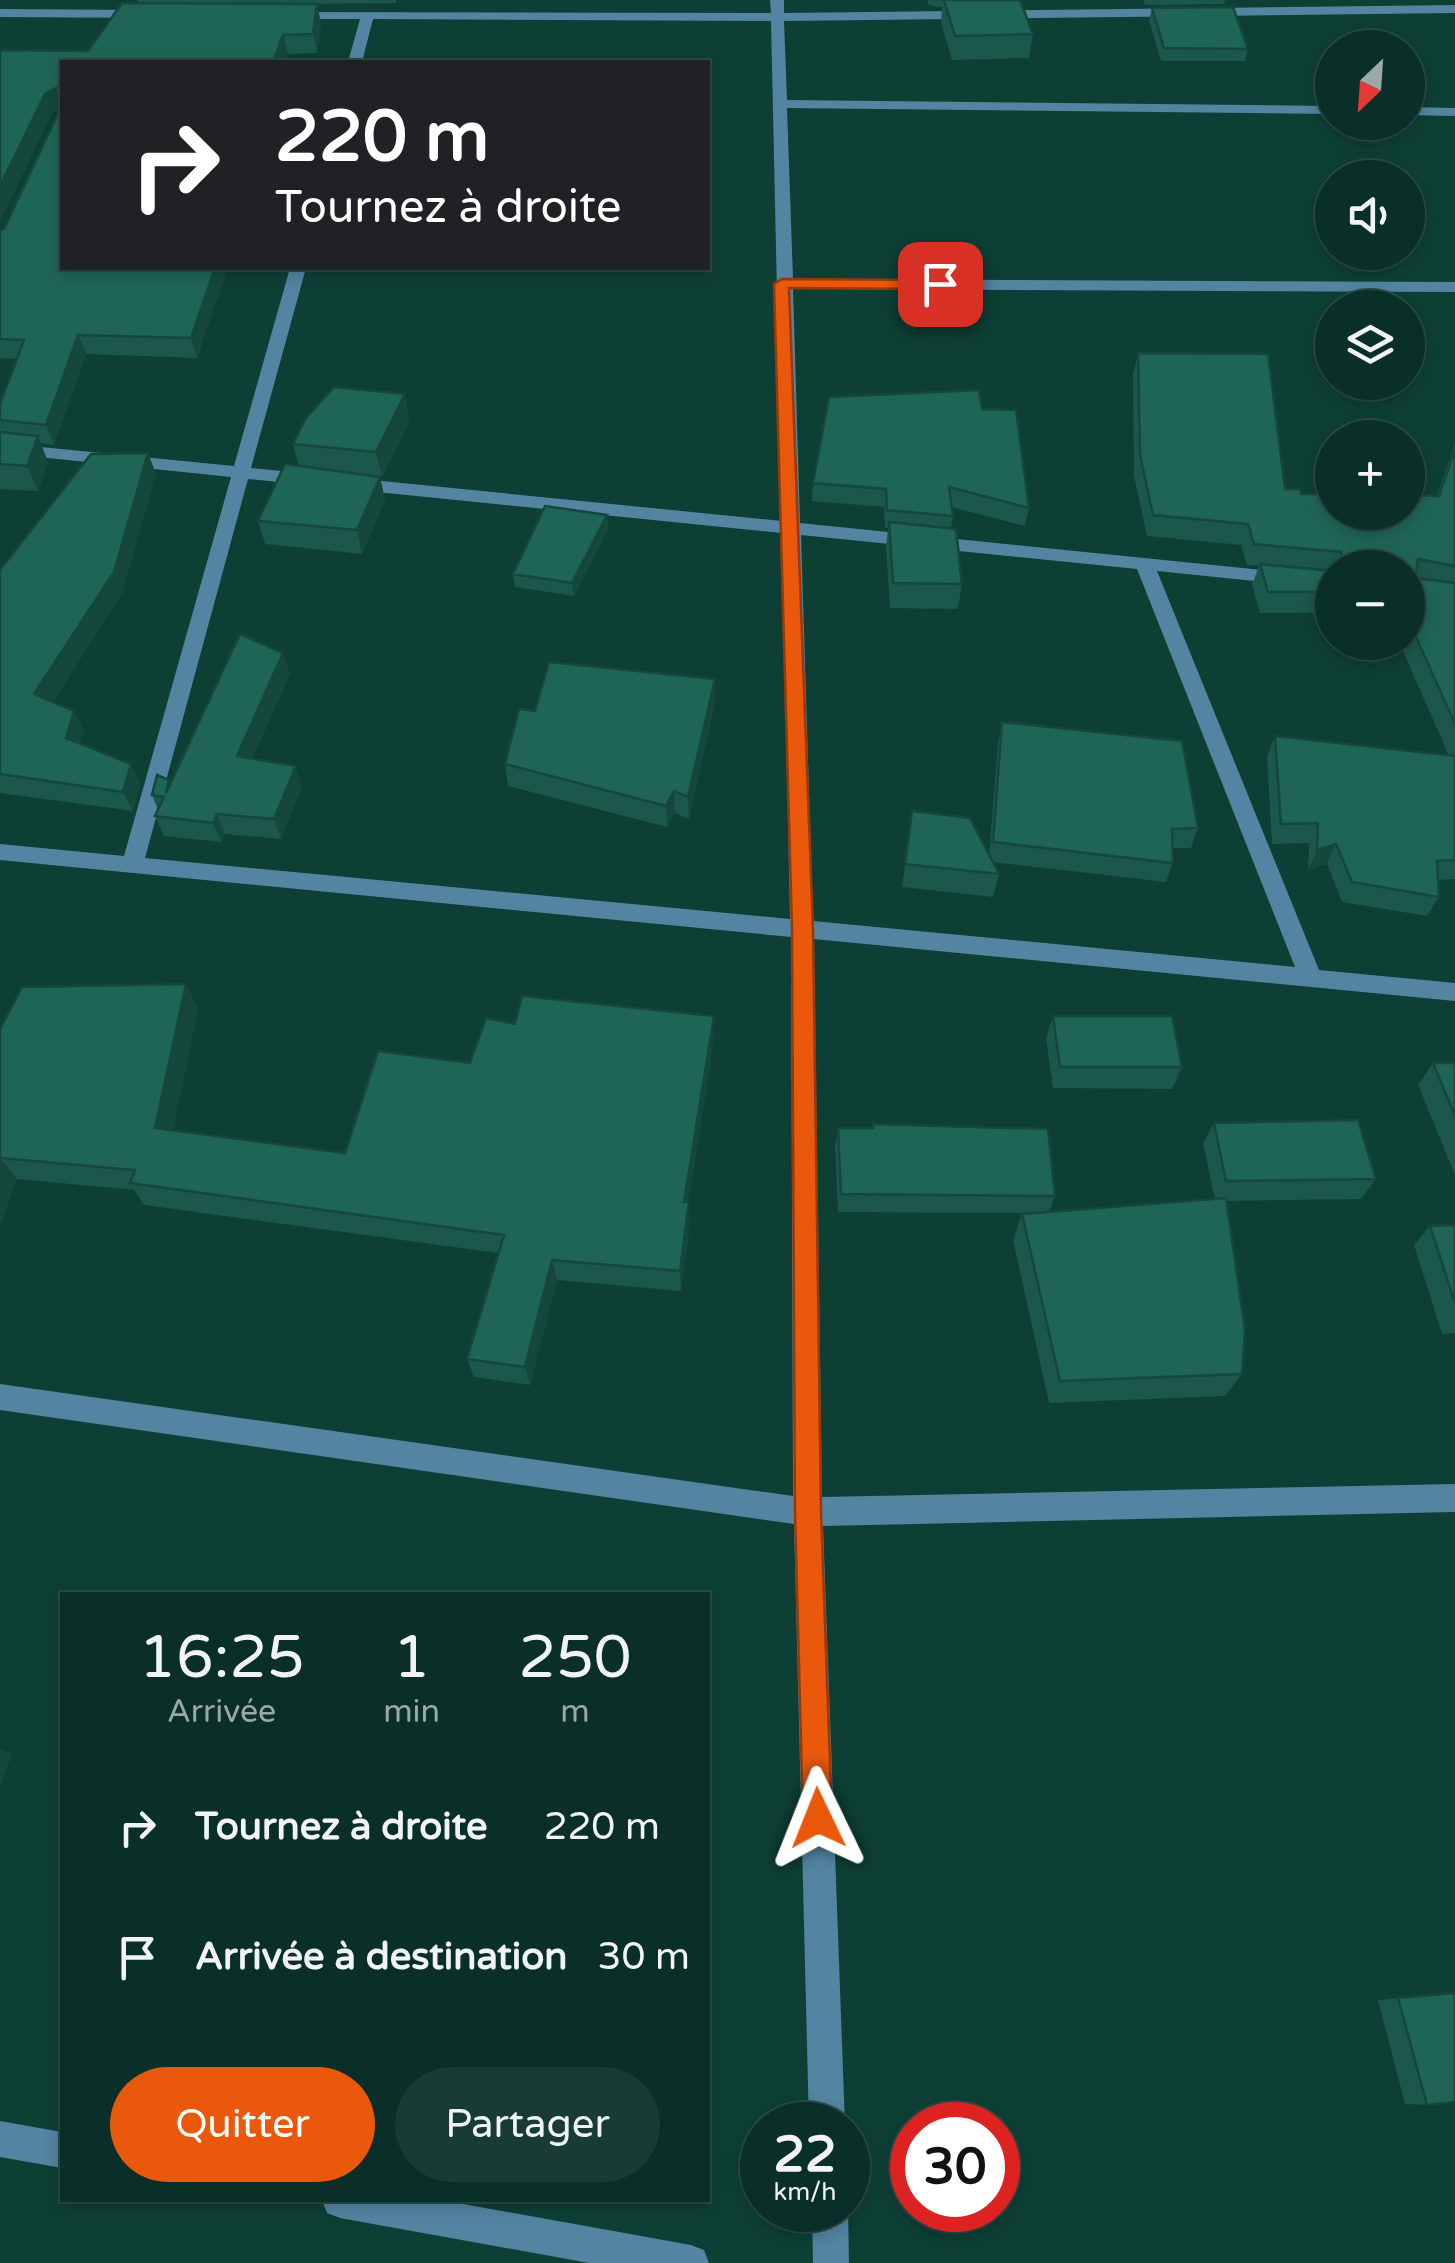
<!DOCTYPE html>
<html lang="fr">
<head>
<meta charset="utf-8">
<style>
	body { margin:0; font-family:"Varela Round",sans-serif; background:#183b34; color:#f1f3f6; height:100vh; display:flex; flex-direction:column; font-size:38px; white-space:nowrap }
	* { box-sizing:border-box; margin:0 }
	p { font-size:32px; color:#99a9a8 }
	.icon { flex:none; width:55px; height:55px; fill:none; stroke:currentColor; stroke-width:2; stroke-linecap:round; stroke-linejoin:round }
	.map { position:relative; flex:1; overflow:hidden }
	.drawer { position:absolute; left:60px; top:1592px; width:650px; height:610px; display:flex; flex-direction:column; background:#0a2f28; border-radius:0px; box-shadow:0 5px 15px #0003,0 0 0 2px #2a4a45 }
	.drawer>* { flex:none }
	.guide { position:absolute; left:60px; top:60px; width:650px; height:210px; border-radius:0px; box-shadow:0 5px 15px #0003,0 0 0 2px #2a4a45; background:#202124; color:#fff; overflow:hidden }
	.needle { width:65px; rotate:205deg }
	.buttons { position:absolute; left:1315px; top:30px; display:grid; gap:20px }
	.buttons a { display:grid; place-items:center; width:110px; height:110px; border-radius:50%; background:#0a2f28; box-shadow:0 5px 15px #0003,0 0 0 2px #2a4a45; font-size:50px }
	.speed { position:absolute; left:740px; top:2102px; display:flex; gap:20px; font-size:50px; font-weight:700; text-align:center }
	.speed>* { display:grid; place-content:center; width:130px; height:130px; border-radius:50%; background:#0a2f28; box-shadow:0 5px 15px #0003,0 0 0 2px #2a4a45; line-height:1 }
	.speed small { font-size:25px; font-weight:400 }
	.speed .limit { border:15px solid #d22; background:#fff; color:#111 }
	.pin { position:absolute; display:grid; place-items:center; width:85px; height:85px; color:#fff; margin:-42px; border-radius:20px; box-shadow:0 5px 15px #0006 }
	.me { position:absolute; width:110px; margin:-55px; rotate:358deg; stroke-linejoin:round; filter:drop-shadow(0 0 8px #0008) }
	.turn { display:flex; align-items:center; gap:35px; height:210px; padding:0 50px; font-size:45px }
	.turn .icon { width:130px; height:130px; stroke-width:2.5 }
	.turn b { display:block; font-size:70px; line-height:85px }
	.eta { display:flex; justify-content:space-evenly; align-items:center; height:170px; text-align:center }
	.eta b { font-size:60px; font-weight:600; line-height:70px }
	.cta { display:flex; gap:20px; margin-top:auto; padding:20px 50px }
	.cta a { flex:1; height:115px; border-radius:60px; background:#ea580c; color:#fff; font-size:40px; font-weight:600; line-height:115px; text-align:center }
	.cta a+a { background:#183b34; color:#f1f3f6 }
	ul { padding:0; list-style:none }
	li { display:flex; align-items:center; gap:30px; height:130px; padding:0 50px }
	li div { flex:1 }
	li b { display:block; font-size:38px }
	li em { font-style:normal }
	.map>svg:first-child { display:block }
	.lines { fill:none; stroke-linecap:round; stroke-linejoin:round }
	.minor { fill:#5384a2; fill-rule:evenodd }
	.wall { fill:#1b574a }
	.shaded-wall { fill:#16473c }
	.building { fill:#1f6556; stroke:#16473c; stroke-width:2.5 }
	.route { fill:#ea580c; stroke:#983908; stroke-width:2.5 }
</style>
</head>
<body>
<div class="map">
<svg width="1455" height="2263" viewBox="0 0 1455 2263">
	<rect width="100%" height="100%" fill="#0d3f35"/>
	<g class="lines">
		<!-- minor -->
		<path class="minor" d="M770,0H784V13L1455,5V13L784,21L787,100L1332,106V114L787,108L793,279L1455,282V292L793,289L800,523L1332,577V589L1157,571L1319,970L1455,983V1001L814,939L822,1497L1455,1484V1512L823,1526L845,2125H809L794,1524L0,1410V1384L793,1496L791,937L0,860V844L124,856L231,477L0,453V443L234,466L290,268H306L251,468L782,521L771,21L373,19L362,62H348L360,19H285L278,15L280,12L771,13ZM248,479L782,533L790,919L145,858ZM801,535L1137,569L1295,967L813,921Z
			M0,9L145,10L152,14L145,18L0,17Z
			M1408,107L1455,108V116L1408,115Z
			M0,2121L62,2132V2168L0,2157Z
			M322,2200H441L691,2245L704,2250L709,2263H589L340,2218L327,2213Z
			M812,2210L848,2208L849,2263H813Z"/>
	</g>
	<!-- wall -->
	<path class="wall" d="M137,0H396V3L310,4L321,23L317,53L288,54L284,62H62V268H223L225,275L197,358L86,354L54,445L40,443L48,462L38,491L0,489V404L17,359L0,358V231L4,229L59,111V110L52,113L0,221V50L88,51L138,3Z
		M928,0H1020L1033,34L1029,58L952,60L941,23L942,7H936L928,4Z
		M1143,0H1225L1224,4L1145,5Z
		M1152,8L1248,49L1245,61H1161L1149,20Z
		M1138,353L1285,489L1301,494L1437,496L1455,443V879L1438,880L1439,897L1427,916L1342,902L1327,864L1308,870L1309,843L1272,844L1267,756L1275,736L1449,756L1399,642H1408V568H1332V613H1260L1252,585L1259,566L1247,565L1241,545L1147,536L1134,476L1133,374Z
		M982,409L1029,508L1025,526L951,507L953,516L951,528L962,584L958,609L890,608L886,547L888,528H885L884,507L812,501L813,483Z
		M410,420L382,477H380L385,500L362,554L265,544L258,521L299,466L293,444Z
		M156,474L122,593L53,702L74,711L84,732L80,743L140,784L133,811L0,793V570Z
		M607,515L608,529L574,596L515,587L513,574Z
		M283,653L290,674L252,759L302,786L281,839L225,834L221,842L164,836L155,816L158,810L152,795L170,783Z
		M715,702L689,819L675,813L667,827L508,786L505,764L535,711Z
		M1002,722L1198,828L1191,848H1173V863L1166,882L993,862L999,874L993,897L902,887L912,811L989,856L998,743Z
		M198,1008L173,1130L345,1153L470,1063L515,1024L714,1040L688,1202L690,1223L681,1291L557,1280L530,1385L474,1377L467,1359L498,1253L144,1205L134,1190L17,1179L0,1225V1029Z
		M1053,1016L1182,1067L1172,1089L1053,1088L1046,1038Z
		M1433,1063H1455V1175L1418,1085Z
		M1214,1123L1376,1179L1361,1199L1226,1201L1242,1374L1225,1396L1049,1403L1013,1240L1022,1214L1030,1213L838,1212L835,1146L838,1128H872V1124L1055,1196L1049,1212L1215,1199L1203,1143Z
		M1455,1225V1333L1442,1334L1414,1245L1430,1226Z
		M1455,1993L1427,2105L1405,2104L1378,2000Z"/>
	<!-- shaded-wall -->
	<path class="shaded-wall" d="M317,4L321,23L317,53L313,34Z
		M283,35L288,54L284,62H273Z
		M56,88L62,107L52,113L0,221V186L45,94Z
		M215,268H223L225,275L197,358L191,338Z
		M78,335L86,354L54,445L46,425Z
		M405,394L410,420L382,477L376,452Z
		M38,436L48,462L38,491L27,466Z
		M148,453L156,474L122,593L45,715L34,694Z
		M380,477L385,500L362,554L357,530Z
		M607,515L608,529L574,596L572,583Z
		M283,653L290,674L244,776L237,756Z
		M715,679V702L689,819L688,797Z
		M74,711L84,732L76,758L66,738Z
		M131,764L140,784L133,811L123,792Z
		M296,766L302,786L281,839L274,819Z
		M674,791L675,813L667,827L666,806Z
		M217,814L225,834L221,842L213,823Z
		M1336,844L1327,864L1308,870L1317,850Z
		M186,984L198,1008L169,1150L155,1128Z
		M714,1016V1040L685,1223L684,1202Z
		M0,1158L17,1179L0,1225Z
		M689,1202L690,1223L681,1291L680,1271Z
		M552,1260L557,1280L530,1385L525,1367Z
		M0,1749L12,1754L0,1788Z"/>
	<!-- building -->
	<path class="building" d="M944,0H1020L1033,34L955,36Z
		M122,3L317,4L313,34L283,35L273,62H62V268H215L191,338L78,335L46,425L0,420V404L24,340L0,339V231L4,229L59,111L56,88L45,94L0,186V50L88,51Z
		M1233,7L1248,49L1164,48L1152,8Z
		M1138,353L1268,354L1285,489H1300L1301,494H1332V512H1408V495L1439,496L1455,449V566L1418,559L1415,578L1455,583V724L1408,619V568H1344L1341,552L1254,544L1248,524L1153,515L1140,455Z
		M334,387L405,394L376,452L293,444L306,418Z
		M979,390L982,409L1016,410L1029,508L949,487L953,516L887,510L886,489L813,483L829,397Z
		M0,432L38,436L27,466L0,464Z
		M148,453L114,572L34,694L74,711L66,738L131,764L123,792L0,774V570L91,454Z
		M285,464L380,477L357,530L258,521Z
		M545,506L607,515L572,583L513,574Z
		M889,522L956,529L962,584L893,583Z
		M1260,564L1332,571V592H1268Z
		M240,634L283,653L237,756L296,766L274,819L217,814L213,823L155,816L164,797L152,795L157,775L169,780L166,793Z
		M549,662L715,679L688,797L674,791L666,806L505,764L519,709L535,711Z
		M1002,722L1182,741L1198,828L1172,829L1173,863L993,842Z
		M1275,736L1455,756V860L1437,861L1439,897L1352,882L1336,844L1317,850L1318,823L1281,824Z
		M912,811L970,818L999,874L905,864Z
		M186,984L155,1128L345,1153L378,1051L470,1063L486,1018L515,1024L522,996L714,1016L684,1202H689L680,1271L552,1260L525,1367L467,1359L504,1235L130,1183L135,1170L0,1158V1029L22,987Z
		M1053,1016H1172L1182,1067H1060Z
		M1433,1063H1455V1116Z
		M1358,1120L1376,1179L1226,1181L1214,1123Z
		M872,1124L1048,1129L1055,1196L841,1194L838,1128H873Z
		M1226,1198L1245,1330L1242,1374L1060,1381L1022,1214Z
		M1455,1225V1303L1430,1226Z
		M1455,1993V2102L1427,2105L1398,1998Z"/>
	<!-- route -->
	<path class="route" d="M782,279L940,280L947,284L940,289L789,288L813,929L821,1512L832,1818L828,1829L818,1833L807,1829L803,1818L795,1512L792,929L774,284Z"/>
</svg>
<div class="buttons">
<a><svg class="needle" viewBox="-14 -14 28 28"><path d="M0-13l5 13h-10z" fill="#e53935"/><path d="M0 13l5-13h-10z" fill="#99a9a8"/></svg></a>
<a><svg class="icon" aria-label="sound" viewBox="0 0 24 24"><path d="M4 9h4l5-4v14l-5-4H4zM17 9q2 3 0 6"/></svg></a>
<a><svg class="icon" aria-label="layers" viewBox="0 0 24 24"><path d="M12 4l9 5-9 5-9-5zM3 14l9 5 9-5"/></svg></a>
<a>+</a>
<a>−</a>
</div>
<div class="speed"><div>22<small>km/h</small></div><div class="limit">30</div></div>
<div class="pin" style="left:940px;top:284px;background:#d93025"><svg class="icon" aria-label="arrive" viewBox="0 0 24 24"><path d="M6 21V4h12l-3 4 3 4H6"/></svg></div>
<svg class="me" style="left:818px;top:1818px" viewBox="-20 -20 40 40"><path d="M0-17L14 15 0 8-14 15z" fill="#ea580c" stroke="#fff" stroke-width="4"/></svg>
<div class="guide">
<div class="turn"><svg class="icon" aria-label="right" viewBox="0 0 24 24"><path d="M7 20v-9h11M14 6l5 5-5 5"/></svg><div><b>220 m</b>Tournez à droite</div></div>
</div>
<section class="drawer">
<div class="eta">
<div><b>16:25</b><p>Arrivée</p></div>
<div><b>1</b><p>min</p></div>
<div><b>250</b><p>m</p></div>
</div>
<ul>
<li><svg class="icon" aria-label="right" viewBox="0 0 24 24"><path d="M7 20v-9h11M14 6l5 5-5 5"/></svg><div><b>Tournez à droite</b></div><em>220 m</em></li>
<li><svg class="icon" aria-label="arrive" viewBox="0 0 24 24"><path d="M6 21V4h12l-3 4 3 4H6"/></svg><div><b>Arrivée à destination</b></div><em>30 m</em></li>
</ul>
<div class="cta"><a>Quitter</a><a>Partager</a></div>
</section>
</div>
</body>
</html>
